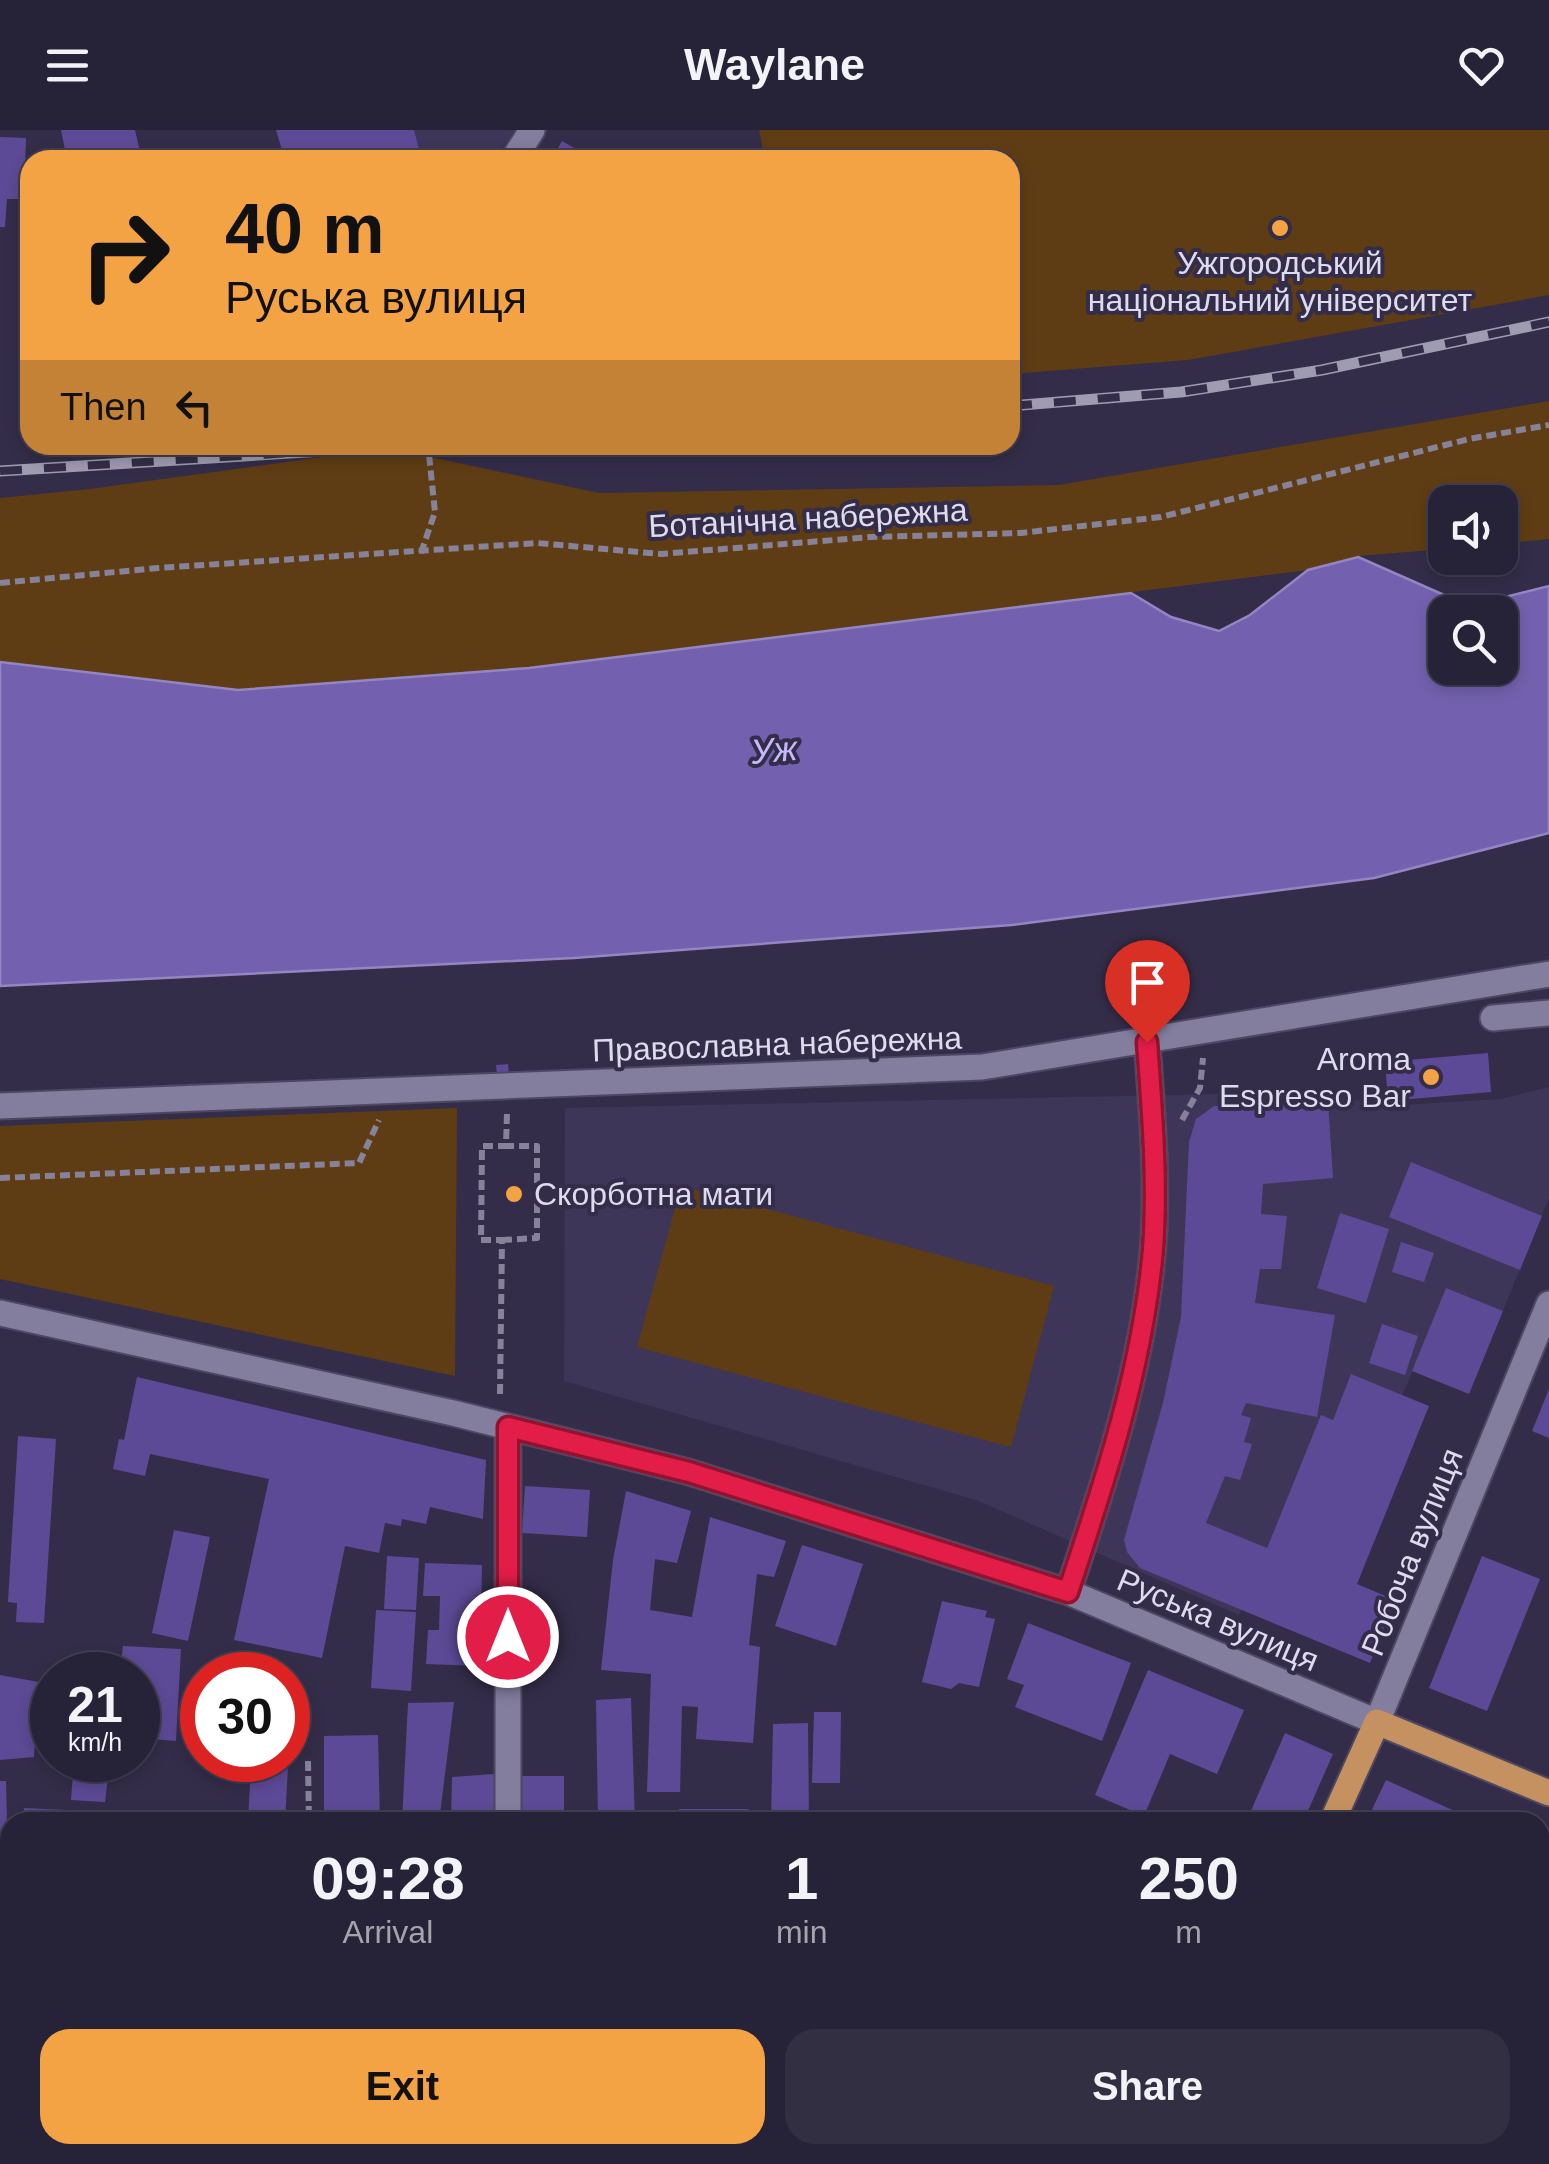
<!DOCTYPE html>
<html lang="en">
<head>
<meta charset="utf-8">
<style>
	body { margin:0; font-family:Arial,sans-serif; background:#322f42; color:#f1f3f6; height:100vh; display:flex; flex-direction:column; font-size:38px; white-space:nowrap }
	* { box-sizing:border-box; margin:0 }
	p { font-size:32px; color:#a4a4ad }
	.icon { flex:none; width:55px; height:55px; fill:none; stroke:currentColor; stroke-width:2; stroke-linecap:round; stroke-linejoin:round }
	.map { position:relative; flex:1; overflow:hidden }
	.details { position:absolute; left:0px; top:1682px; width:1550px; height:352px; display:flex; flex-direction:column; background:#262237; border-radius:30px 30px 0 0; box-shadow:0 5px 15px #0003,0 0 0 2px #423f52 }
	.details>* { flex:none }
	.top-card { position:absolute; left:20px; top:20px; width:1000px; height:305px; border-radius:30px; box-shadow:0 5px 15px #0003,0 0 0 2px #423f52; background:#f4a344; color:#111; overflow:hidden }
	.controls { position:absolute; left:1428px; top:355px; display:grid; gap:20px }
	.controls a { display:grid; place-items:center; width:90px; height:90px; border-radius:20px; background:#262237; box-shadow:0 5px 15px #0003,0 0 0 2px #423f52; font-size:50px }
	.speed { position:absolute; left:30px; top:1522px; display:flex; gap:20px; font-size:50px; font-weight:700; text-align:center }
	.speed>* { display:grid; place-content:center; width:130px; height:130px; border-radius:50%; background:#262237; box-shadow:0 5px 15px #0003,0 0 0 2px #423f52; line-height:1 }
	.speed small { font-size:25px; font-weight:400 }
	.speed .limit { border:15px solid #d22; background:#fff; color:#111 }
	.pin { position:absolute; display:grid; place-items:center; width:85px; height:85px; color:#fff; margin:-102px -42px; border-radius:50% 50% 50% 0; rotate:-45deg; box-shadow:0 0 10px #0007 }
	.pin .icon { rotate:45deg }
	.me { position:absolute; width:110px; margin:-55px; rotate:0deg; stroke-linejoin:round; filter:drop-shadow(0 0 8px #0008) }
	.turn { display:flex; align-items:center; gap:35px; height:210px; padding:0 40px; font-size:45px }
	.turn .icon { width:130px; height:130px; stroke-width:2.5 }
	.turn b { display:block; font-size:70px; line-height:85px }
	.then { display:flex; align-items:center; height:95px; padding:0 40px; background:#0003; gap:20px; font-size:38px }
	.eta { display:flex; justify-content:space-evenly; align-items:center; height:170px; text-align:center }
	.eta b { font-size:60px; font-weight:600; line-height:70px }
	.primary-button { display:flex; gap:20px; margin-top:auto; padding:20px 40px }
	.primary-button a { flex:1; height:115px; border-radius:30px; background:#f4a344; color:#111; font-size:40px; font-weight:600; line-height:115px; text-align:center }
	.primary-button a+a { background:#322f42; color:#f1f3f6 }
	header { display:flex; justify-content:space-between; align-items:center; height:130px; padding:0 40px; background:#262237; font-size:45px; font-weight:600 }
	.map>svg:first-child { display:block }
	.built { fill:#3d3658 }
	.green { fill:#5f3d14 }
	.water { fill:#7361af; stroke:#9386c2; stroke-width:2.5; fill-rule:evenodd }
	.building { fill:#5d4a96 }
	.lines { fill:none; stroke-linecap:round; stroke-linejoin:round }
	.minor-casing { stroke:#4d4860; stroke-width:29 }
	.major-casing { stroke:#4d4860; stroke-width:29 }
	.path { stroke:#868299; stroke-width:6; stroke-dasharray:10 5; stroke-linecap:butt }
	.minor { stroke:#837d9e; stroke-width:25 }
	.major { stroke:#c69160; stroke-width:25 }
	.rail-casing { stroke:#9f9cb1; stroke-width:11 }
	.rail { stroke:#332d49; stroke-width:8; stroke-dasharray:22; stroke-linecap:butt }
	.route-casing { stroke:#92132f; stroke-width:25 }
	.route { stroke:#e11d48; stroke-width:18 }
	.poi-dot { fill:#f4a344; stroke:#332d49; stroke-width:4 }
	.labels { text-anchor:middle; stroke-width:8; stroke-linejoin:round; paint-order:stroke }
	.poi-label { font-size:32px; fill:#dddbed; stroke:#332d49 }
	.street-label { font-size:32px; fill:#dddbed; stroke:#332d49 }
	.water-label { font-size:35px; font-style:italic; fill:#c4b9f9; stroke:#332d49 }
</style>
</head>
<body>
<header><svg class="icon" aria-label="menu" viewBox="0 0 24 24"><path d="M4 6h16M4 12h16M4 18h16"/></svg>Waylane<svg class="icon" aria-label="heart" viewBox="0 0 24 24"><path d="M12 20l-8-8c-3-5 5-10 8-4 3-6 11-1 8 4z"/></svg></header>
<div class="map">
<svg width="1549" height="2034" viewBox="0 0 1549 2034">
	<rect width="100%" height="100%" fill="#332d49"/>
	<!-- built -->
	<path class="built" d="M349,0H515L494,30H358Z
		M1549,957V1068L1469,1264L1413,1241L1402,1265L1351,1245L1333,1290L1321,1286L1239,1485L976,1370L564,1251L565,978L1313,962L1387,976L1501,969Z
		M1540,1714L1549,1718V2034H1195L1199,2025H1540Z"/>
	<!-- green -->
	<path class="green" d="M759,0H1549V165L1188,230L1010,244V30H765Z
		M1549,271V409L1500,414V372H1445V419L1358,426L1308,440L529,538L238,560L0,532V368L90,359L388,318L599,363L1059,355Z
		M457,978L455,1246L0,1149V996Z
		M681,1056L1054,1156L1011,1317L637,1217Z"/>
	<!-- water -->
	<path class="water" d="M1358,427L1469,476L1549,456V703L1374,748L1012,795L574,828L0,856V532L238,560L529,538L1131,463L1171,487L1219,501L1250,485L1308,440ZM1445,482H1500V538H1445Z"/>
	<!-- building -->
	<path class="building" d="M61,0H135L142,30H67Z
		M276,0H414L420,23L406,30H285Z
		M0,7L26,8L24,69H7L5,97H0Z
		M562,11L595,30H551Z
		M1488,923L1491,962L1388,971L1385,932Z
		M508,934L509,944L497,945L496,935Z
		M1328,972L1333,1048L1263,1054L1261,1084L1287,1086L1281,1139H1260L1255,1173L1335,1185L1317,1287L1246,1273L1241,1285L1251,1288L1244,1312L1252,1314L1240,1350L1225,1346L1206,1393L1267,1418L1321,1285L1333,1290L1351,1244L1429,1276L1357,1454L1395,1470L1370,1533L1140,1438L1127,1422L1124,1410L1163,1273L1181,1187L1189,1012L1196,989L1214,976Z
		M1411,1032L1542,1086L1520,1140L1389,1087Z
		M1340,1083L1389,1099L1366,1173L1317,1158Z
		M1401,1112L1434,1123L1424,1152L1392,1142Z
		M1446,1158L1503,1181L1469,1264L1412,1241Z
		M1382,1194L1418,1206L1405,1245L1369,1233Z
		M137,1247L486,1330L483,1389L430,1377L426,1394L402,1389L401,1396L385,1393L379,1423L345,1416L322,1528L234,1510L269,1349L150,1324L145,1346L113,1339L119,1309L124,1310Z
		M1549,1259V1308L1532,1301Z
		M18,1306L56,1309L44,1493L16,1492L17,1473L8,1472Z
		M525,1356L590,1360L587,1407L522,1403Z
		M626,1361L691,1381L677,1433L655,1429L650,1480L692,1487L710,1387L786,1411L774,1447L757,1444L749,1515L760,1517L753,1613L696,1609L698,1577L682,1576L680,1662H647L651,1544L601,1540L613,1430Z
		M174,1400L210,1407L188,1511L152,1503Z
		M802,1415L863,1434L836,1516L775,1496Z
		M387,1426L419,1428L416,1480L384,1479Z
		M1482,1426L1540,1449L1487,1581L1429,1558Z
		M425,1433L482,1435L480,1536L426,1534L428,1500H439L440,1466H423Z
		M942,1471L987,1481L985,1487L995,1489L979,1557L959,1553L951,1559L922,1552Z
		M376,1480L416,1482L411,1561L371,1558Z
		M1028,1493L1131,1533L1102,1611L1015,1577L1024,1555L1007,1549Z
		M123,1516L181,1519L176,1611L138,1608V1545H120Z
		M1148,1540L1244,1580L1217,1644L1170,1624L1144,1686L1095,1665Z
		M0,1545L39,1552L34,1627L0,1630Z
		M631,1568L635,1692H598L596,1570Z
		M454,1572L439,1692H402L408,1573Z
		M814,1582H841L840,1653H812Z
		M808,1593L809,1692H771L773,1594Z
		M1285,1603L1333,1624L1303,1692H1246Z
		M378,1605L380,1692H324V1606Z
		M74,1630H110L105,1672L71,1670Z
		M251,1635L288,1636L285,1692H248Z
		M494,1644L495,1692H451L452,1647Z
		M521,1646H564V1680H568V1692H521Z
		M1386,1650L1468,1687L1465,1692H1366Z
		M0,1651H6L10,1818V1886L0,1887Z
		M24,1678L66,1680V1692H23Z
		M679,1679H749V1692H679Z
		M1540,1717L1549,1721V1756L1540,1752Z
		M1549,1927V2007L1544,2004L1540,2009V1930L1544,1934Z
		M136,2025H351L352,2034H136Z
		M419,2025H476L475,2034H418Z
		M524,2025H568L567,2034H522Z
		M594,2025H639L638,2034H592Z
		M651,2025H693L691,2034H650Z
		M744,2025H792L790,2034H743Z
		M837,2025H877L887,2029L885,2034H834Z
		M984,2025H1023L1050,2033L981,2034Z
		M1199,2025H1298L1293,2034H1194Z
		M1335,2025H1421L1415,2034H1329Z
		M1457,2025H1527L1520,2034H1450Z"/>
	<g class="lines">
		<!-- minor casing -->
		<g class="minor-casing">
			<path id="minor" d="M513,30L532,0
				M1493,888L1549,883
				M0,976L982,937L1549,844
				M0,1183L453,1283L689,1342L1068,1462L1377,1592L1549,1174
				M508,1297V1692
				M1068,1462C1105,1351 1143,1236 1153,1119C1158,1050 1152,981 1147,912
				M396,2034L401,2025
				M960,2034L963,2025
				M1171,2034L1175,2025"/>
		</g>
		<!-- major casing -->
		<g class="major-casing">
			<path id="major" d="M1332,1692L1377,1592L1549,1663
				M0,1951L10,1949"/>
		</g>
		<!-- path -->
		<path class="path" d="M421,423L435,382L428,315
			M0,453L158,438L537,413L661,424L871,407L1021,403L1161,387L1469,309L1549,295
			M1182,990L1200,958L1203,928
			M0,1048L359,1033L379,990
			M502,1110L537,1108V1016H506
			M500,1264L502,1110H481L482,1016H506L507,982
			M308,1631L309,1692
			M94,2025L95,2034"/>
		<!-- minor -->
		<use href="#minor" class="minor"/>
		<!-- major -->
		<use href="#major" class="major"/>
		<!-- rail casing -->
		<g class="rail-casing">
			<path id="rail" d="M1010,276L1181,262L1322,240L1549,192
				M0,341L419,315"/>
		</g>
		<!-- rail -->
		<use href="#rail" class="rail"/>
	</g>
	<g class="lines">
		<!-- route casing -->
		<g class="route-casing">
			<path id="route" d="M508,1507V1297L689,1342L1068,1462C1105,1351 1143,1236 1153,1119C1158,1050 1152,981 1147,912"/>
		</g>
		<!-- route -->
		<use href="#route" class="route"/>
	</g>
	<!-- markers -->
	<g class="poi-dot">
		<circle cx="1280" cy="98" r="10"/>
		<circle cx="1431" cy="947" r="10"/>
		<circle cx="514" cy="1064" r="10"/>
	</g>
	<g class="labels">
		<!-- poi labels -->
		<g class="poi-label">
			<text x="1280" y="144">Ужгородський<tspan x="1280" dy="37">національний університет</tspan></text>
			<text x="1411" y="940" text-anchor="end">Aroma<tspan x="1411" dy="37">Espresso Bar</tspan></text>
			<text x="534" y="1075" text-anchor="start">Скорботна мати</text>
		</g>
		<!-- street labels -->
		<g class="street-label">
			<text transform="translate(808 388) rotate(-3)" y="11">Ботанічна набережна</text>
			<text transform="translate(777 914) rotate(-2)" y="11">Православна набережна</text>
			<text transform="translate(1412 1422) rotate(-68)" y="11">Робоча вулиця</text>
			<text transform="translate(1218 1490) rotate(23)" y="11">Руська вулиця</text>
		</g>
		<!-- water labels -->
		<g class="water-label">
			<text transform="translate(774 620) rotate(-5)" y="12">Уж</text>
		</g>
	</g>
</svg>
<div class="controls">
<a><svg class="icon" aria-label="sound" viewBox="0 0 24 24"><path d="M4 9h4l5-4v14l-5-4H4zM17 9q2 3 0 6"/></svg></a>
<a><svg class="icon" aria-label="search" viewBox="0 0 24 24"><circle cx="10" cy="10" r="6"/><path d="M15 15l6 6"/></svg></a>
</div>
<div class="speed"><div>21<small>km/h</small></div><div class="limit">30</div></div>
<div class="pin" style="left:1147px;top:912px;background:#d93025"><svg class="icon" aria-label="arrive" viewBox="0 0 24 24"><path d="M6 21V4h12l-3 4 3 4H6"/></svg></div>
<svg class="me" style="left:508px;top:1507px" viewBox="-20 -20 40 40"><circle r="17" fill="#e11d48" stroke="#fff" stroke-width="3"/><path d="M0-11L8 9 0 5-8 9z" fill="#fff"/></svg>
<div class="top-card">
<div class="turn"><svg class="icon" aria-label="right" viewBox="0 0 24 24"><path d="M7 20v-9h11M14 6l5 5-5 5"/></svg><div><b>40 m</b>Руська вулиця</div></div>
<div class="then">Then<svg class="icon" aria-label="left" viewBox="0 0 24 24"><path d="M17 20v-9H6M10 6l-5 5 5 5"/></svg></div>
</div>
<section class="details">
<div class="eta">
<div><b>09:28</b><p>Arrival</p></div>
<div><b>1</b><p>min</p></div>
<div><b>250</b><p>m</p></div>
</div>
<div class="primary-button"><a>Exit</a><a>Share</a></div>
</section>
</div>
</body>
</html>
